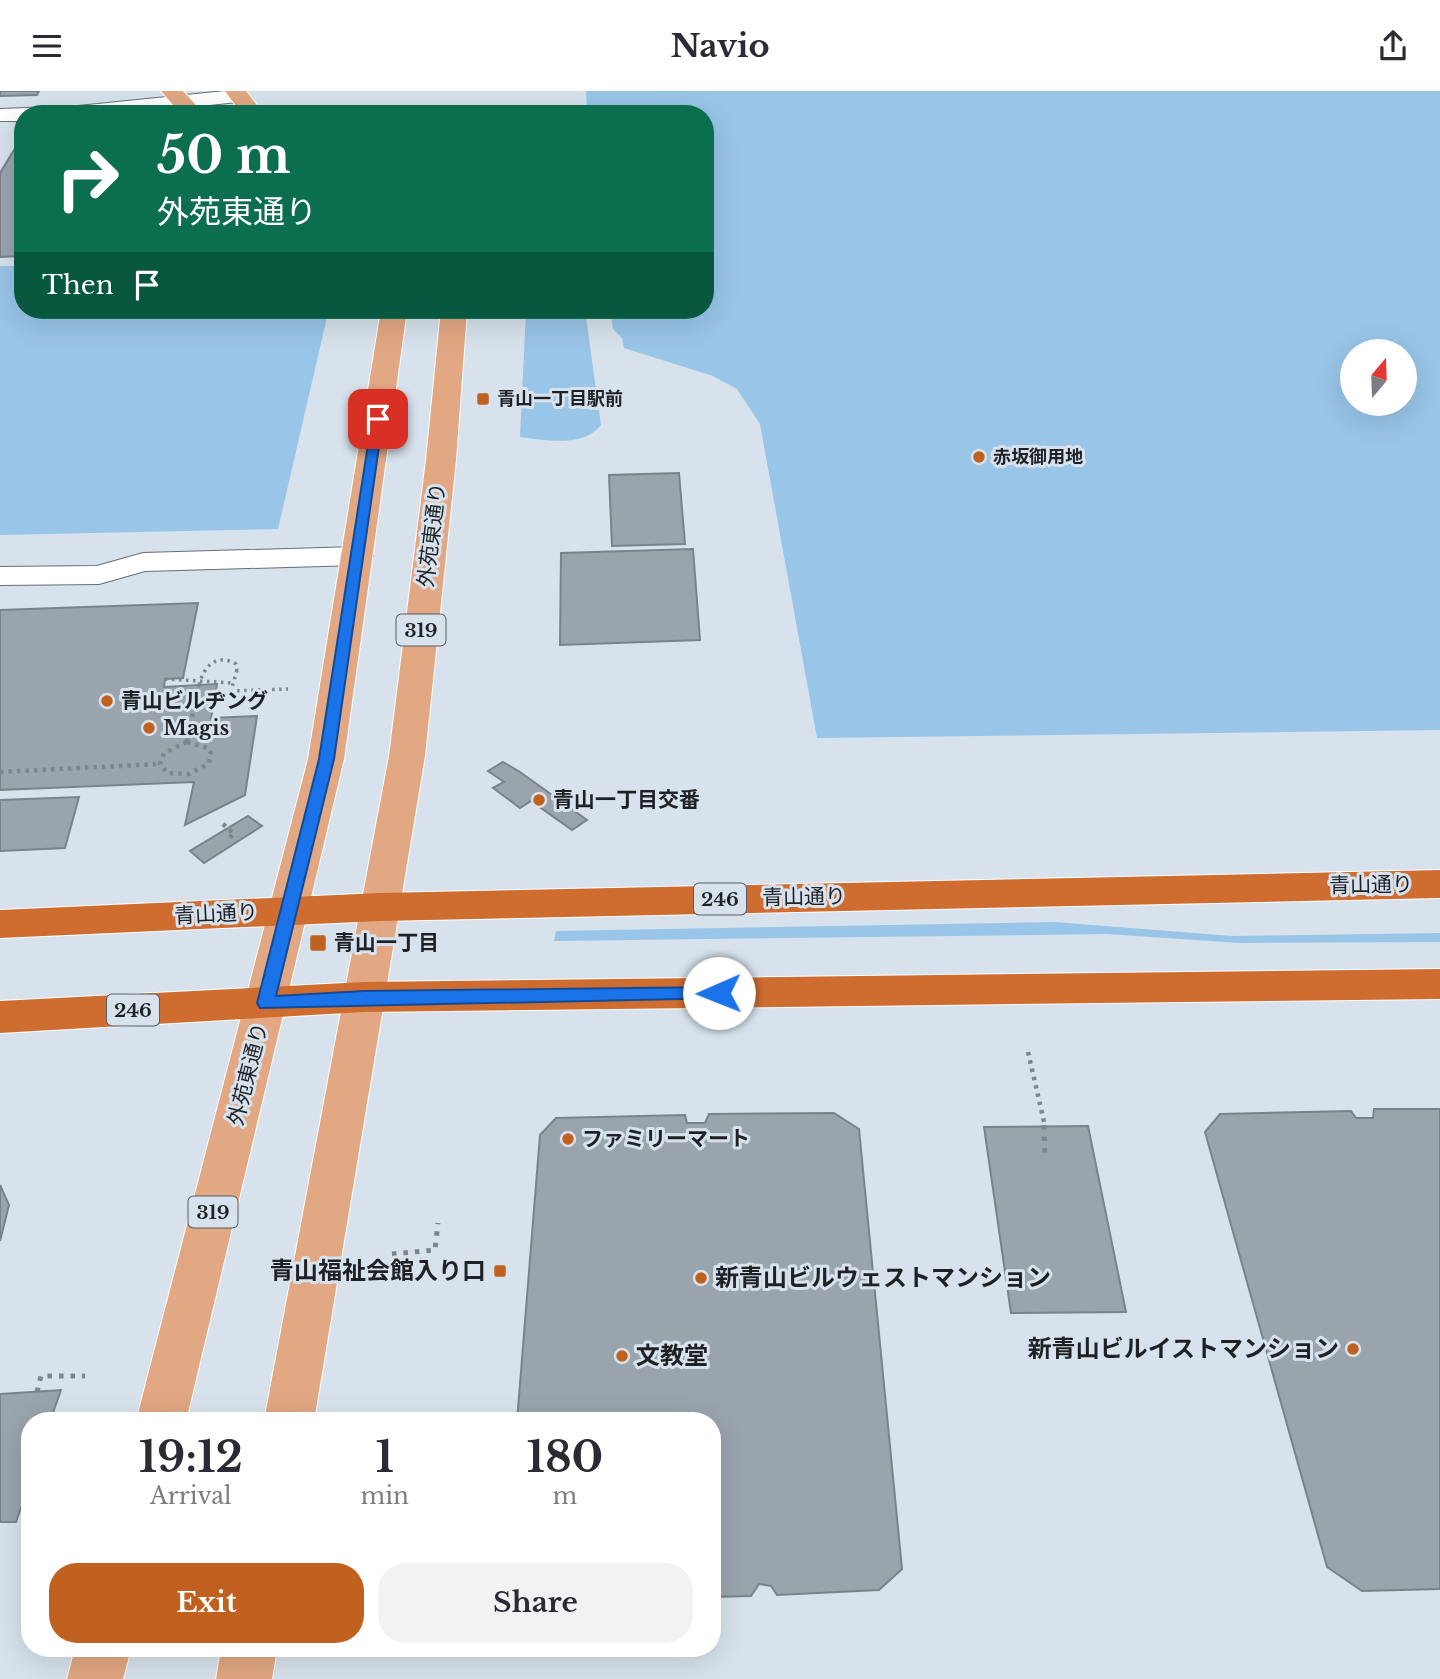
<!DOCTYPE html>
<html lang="en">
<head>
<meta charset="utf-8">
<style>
	body { margin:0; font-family:"Libre Baskerville","Noto Sans JP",serif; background:#f2f2f3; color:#2b2b33; height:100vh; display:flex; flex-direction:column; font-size:26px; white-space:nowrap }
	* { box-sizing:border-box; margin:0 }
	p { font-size:23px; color:#7c7c81 }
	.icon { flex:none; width:38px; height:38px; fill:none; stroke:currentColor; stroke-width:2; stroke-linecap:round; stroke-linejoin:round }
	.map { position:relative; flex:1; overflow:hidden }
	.sheet { position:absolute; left:21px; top:1321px; width:700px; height:245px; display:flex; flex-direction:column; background:#fff; border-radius:28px; box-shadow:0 7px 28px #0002 }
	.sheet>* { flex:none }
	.top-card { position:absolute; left:14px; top:14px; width:700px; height:214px; border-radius:28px; box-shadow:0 7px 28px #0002; background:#0b6e4f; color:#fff; overflow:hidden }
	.needle { width:46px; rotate:19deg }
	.tools { position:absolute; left:1340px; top:248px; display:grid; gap:14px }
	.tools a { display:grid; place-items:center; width:77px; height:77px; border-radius:50%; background:#fff; box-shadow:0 7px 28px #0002; font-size:35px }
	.pin { position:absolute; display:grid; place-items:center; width:60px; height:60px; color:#fff; margin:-30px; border-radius:14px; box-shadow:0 4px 10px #0006 }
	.me { position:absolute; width:77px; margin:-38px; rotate:269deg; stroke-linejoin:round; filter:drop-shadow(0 0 5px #0008) }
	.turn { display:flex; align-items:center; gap:24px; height:147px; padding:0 28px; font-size:32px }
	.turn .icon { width:91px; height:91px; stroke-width:2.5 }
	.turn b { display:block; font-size:49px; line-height:60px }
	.then { display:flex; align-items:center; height:66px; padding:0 28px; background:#0003; gap:14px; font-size:26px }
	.eta { display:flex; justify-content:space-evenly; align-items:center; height:119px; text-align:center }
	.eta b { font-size:42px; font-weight:700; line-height:49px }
	.button { display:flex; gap:14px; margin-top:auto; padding:14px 28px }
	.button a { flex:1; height:80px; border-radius:28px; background:#c16120; color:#fff; font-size:28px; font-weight:700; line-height:80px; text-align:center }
	.button a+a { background:#f2f2f3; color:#2b2b33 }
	header { display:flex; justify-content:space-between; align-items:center; height:91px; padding:0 28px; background:#fff; font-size:32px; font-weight:700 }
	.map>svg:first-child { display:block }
	.green { fill:#99c5e8; fill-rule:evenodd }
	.building { fill:#9aa4ad; stroke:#79838c; stroke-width:2 }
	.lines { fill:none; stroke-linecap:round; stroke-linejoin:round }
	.minor-casing { stroke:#656f77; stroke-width:2 }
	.major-casing { stroke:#fff; stroke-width:2 }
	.highway-casing { stroke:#fff; stroke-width:2 }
	.path-far2 { stroke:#7e868d; stroke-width:3.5; stroke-dasharray:2.5 4.5; stroke-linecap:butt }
	.path-far1 { stroke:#7e868d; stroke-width:4.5; stroke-dasharray:3.5 5; stroke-linecap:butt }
	.path { stroke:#7e868d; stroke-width:5; stroke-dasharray:4.5 7; stroke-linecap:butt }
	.minor { fill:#fff; fill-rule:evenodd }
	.major { fill:#e2a783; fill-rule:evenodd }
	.highway { fill:#cf6d30; fill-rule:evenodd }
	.path-bridge { stroke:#7e868d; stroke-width:3.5; stroke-dasharray:2.5 4.5; stroke-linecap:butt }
	.route { fill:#1a73e8; stroke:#114b97; stroke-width:2 }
	.poi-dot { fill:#c16120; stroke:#d7e2ec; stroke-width:2.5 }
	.labels { text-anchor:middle; stroke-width:6; stroke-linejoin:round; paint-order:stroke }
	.far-poi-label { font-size:18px; font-weight:bold; fill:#1e2226; stroke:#d7e2ec; text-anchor:start }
	.shield { fill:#d7e2ec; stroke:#565c61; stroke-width:2 }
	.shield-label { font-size:19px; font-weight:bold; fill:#1e2226 }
	.street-label { font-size:21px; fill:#1e2226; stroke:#d7e2ec }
	.poi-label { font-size:21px; font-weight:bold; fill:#1e2226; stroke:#d7e2ec; text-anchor:start }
	.near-poi-label { font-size:24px; font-weight:bold; fill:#1e2226; stroke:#d7e2ec; text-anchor:end }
</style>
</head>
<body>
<header><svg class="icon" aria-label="menu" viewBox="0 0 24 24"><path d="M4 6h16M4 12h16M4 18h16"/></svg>Navio<svg class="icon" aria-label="share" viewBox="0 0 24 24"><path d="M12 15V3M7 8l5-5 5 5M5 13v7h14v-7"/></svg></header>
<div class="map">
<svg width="1440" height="1588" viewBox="0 0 1440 1588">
	<rect width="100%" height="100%" fill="#d7e2ec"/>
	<!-- green -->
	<path class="green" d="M586,0H1440V639L817,647L760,333L737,298L713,285L624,257L622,247L613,238L610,219H705V23H587ZM1353,261H1405V313H1353Z
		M0,175H23V219H301L327,226L278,438L0,444Z
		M526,219H585L601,334C583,357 545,349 520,346Z
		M1054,831L1232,845L1440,842V851L1240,852L1107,843L554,850L556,840Z"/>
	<!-- building -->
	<path class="building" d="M0,0H39L37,4L0,5Z
		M14,59H23V165L0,166V82Z
		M679,382L685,453L612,455L609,384Z
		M693,458L700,549L560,554L561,462Z
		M198,512L183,587L165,588L164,596L217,593L211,627L257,625L245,704L185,734L194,691L0,699V519Z
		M503,671L520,681L587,729L572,739L531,710L520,717L493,697L504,691L488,680Z
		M79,706L65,757L0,760V709Z
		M248,725L262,735L204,772L190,760Z
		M1374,1018H1440V1498L1362,1500L1327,1476L1205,1041L1220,1023L1351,1020L1356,1027H1373Z
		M834,1022L859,1038L902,1478L879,1499L777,1504L771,1495L759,1493L751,1505L712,1506V1330H517L540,1044L556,1027L685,1024L687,1032H705L709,1023Z
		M1088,1035L1126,1221L1011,1222L984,1036Z
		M0,1094L9,1114L0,1150Z
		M61,1299L50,1330H30V1391L16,1431H0V1303Z"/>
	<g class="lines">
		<!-- minor casing -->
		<g class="minor-casing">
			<path id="minor" d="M225,0H243L249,5L245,9L238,11L124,23H23V30H0V18L78,15Z
				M357,456L368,458L373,465L368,472L357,474L145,480L99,493L0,494V476L97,475L143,462Z"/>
		</g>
		<!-- major casing -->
		<g class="major-casing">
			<path id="major" d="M161,0H183L204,23H181Z
				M225,0H246L264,23H242Z
				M381,219H407L344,668L186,1330H136L308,668Z
				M441,219H467L456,369L425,665L314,1330H264L389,665L426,369Z
				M75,1558H131L123,1588H67Z
				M221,1558H277L272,1588H216Z"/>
		</g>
		<!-- highway casing -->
		<g class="highway-casing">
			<path id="highway" d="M1440,779V807L380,830L0,847V819L380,802Z
				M1440,878V908L364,921L0,942V910L364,891Z"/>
		</g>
		<!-- path-far2 -->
		<path class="path-far2" d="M237,579L231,600L288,598
			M165,588L234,592
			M197,603L199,594"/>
		<!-- path-far1 -->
		<path class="path-far1" d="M187,651L208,657L211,662L209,672L189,683L167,682L160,673L164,662Z
			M187,651L197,601
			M0,681L160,673
			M223,733L234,743L228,748
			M1028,961L1045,1035"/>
		<!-- path -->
		<path class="path" d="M1044,1034L1045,1068
			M392,1163L435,1159L438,1132
			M37,1301L41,1285H85"/>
		<!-- minor -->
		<use href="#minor" class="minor"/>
		<!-- major -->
		<use href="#major" class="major"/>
		<!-- highway -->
		<use href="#highway" class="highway"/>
		<!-- path-bridge -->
		<path class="path-bridge" d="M199,594C204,575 216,562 236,573L237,579"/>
	</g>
	<!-- route -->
	<path class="route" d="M378,325L383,328L334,668L276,905L364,900L719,896L725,898L728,902L725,907L260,917L257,912L319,668L372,328Z"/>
	<!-- markers -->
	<g class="poi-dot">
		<rect x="476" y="301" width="14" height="14" rx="3.5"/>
		<circle cx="979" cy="366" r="7"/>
		<circle cx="107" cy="610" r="7"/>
		<circle cx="149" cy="637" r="7"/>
		<circle cx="539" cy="709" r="7"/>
		<rect x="309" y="843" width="18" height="18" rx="3.5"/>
		<circle cx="568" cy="1048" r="7"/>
		<rect x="493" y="1173" width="14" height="14" rx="3.5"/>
		<circle cx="701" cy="1187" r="7"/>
		<circle cx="1353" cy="1258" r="7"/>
		<circle cx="622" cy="1265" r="7"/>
	</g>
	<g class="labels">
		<!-- far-poi labels -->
		<g class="far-poi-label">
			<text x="497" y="314">青山一丁目駅前</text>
			<text x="993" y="372">赤坂御用地</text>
		</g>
		<!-- shield labels -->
		<g class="shield">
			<rect x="396.5" y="523.5" width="49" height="31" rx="5"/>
			<rect x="694" y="792.5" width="52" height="31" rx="5"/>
			<rect x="107" y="903.5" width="52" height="31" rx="5"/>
			<rect x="188.5" y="1105.5" width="49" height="31" rx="5"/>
		</g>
		<g class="shield-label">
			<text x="421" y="546">319</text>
			<text x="720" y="815">246</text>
			<text x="133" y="926">246</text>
			<text x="213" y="1128">319</text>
		</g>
		<!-- street labels -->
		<g class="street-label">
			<text transform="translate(432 444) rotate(-83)" y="7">外苑東通り</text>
			<text transform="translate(1371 794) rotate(-1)" y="7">青山通り</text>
			<text transform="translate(804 806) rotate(-1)" y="7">青山通り</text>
			<text transform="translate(216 823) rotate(-3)" y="7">青山通り</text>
			<text transform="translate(248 983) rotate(-76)" y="7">外苑東通り</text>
		</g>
		<!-- poi labels -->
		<g class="poi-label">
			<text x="121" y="617">青山ビルヂング</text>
			<text x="163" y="644">Magis</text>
			<text x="553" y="716">青山一丁目交番</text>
			<text x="334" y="859">青山一丁目</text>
			<text x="582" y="1055">ファミリーマート</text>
		</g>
		<!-- near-poi labels -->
		<g class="near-poi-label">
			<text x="486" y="1188">青山福祉会館入り口</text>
			<text x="715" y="1195" text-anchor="start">新青山ビルウェストマンション</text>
			<text x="1339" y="1266">新青山ビルイストマンション</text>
			<text x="636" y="1273" text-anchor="start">文教堂</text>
		</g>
	</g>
</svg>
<div class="tools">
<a><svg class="needle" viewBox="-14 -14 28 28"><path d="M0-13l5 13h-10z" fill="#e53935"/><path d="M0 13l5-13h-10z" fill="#7c7c81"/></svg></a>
</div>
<div class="pin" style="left:378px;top:328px;background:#d93025"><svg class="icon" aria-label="arrive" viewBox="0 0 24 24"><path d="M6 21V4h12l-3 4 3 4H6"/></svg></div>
<svg class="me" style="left:719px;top:902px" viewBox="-20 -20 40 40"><circle r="19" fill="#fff"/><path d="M0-13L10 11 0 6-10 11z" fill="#1a73e8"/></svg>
<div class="top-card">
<div class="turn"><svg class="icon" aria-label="right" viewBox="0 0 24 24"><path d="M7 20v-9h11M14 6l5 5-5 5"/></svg><div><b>50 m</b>外苑東通り</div></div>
<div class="then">Then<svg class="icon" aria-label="arrive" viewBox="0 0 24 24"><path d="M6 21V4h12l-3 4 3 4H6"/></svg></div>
</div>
<section class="sheet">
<div class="eta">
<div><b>19:12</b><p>Arrival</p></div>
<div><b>1</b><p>min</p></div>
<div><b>180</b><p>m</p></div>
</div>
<div class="button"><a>Exit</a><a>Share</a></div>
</section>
</div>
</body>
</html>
